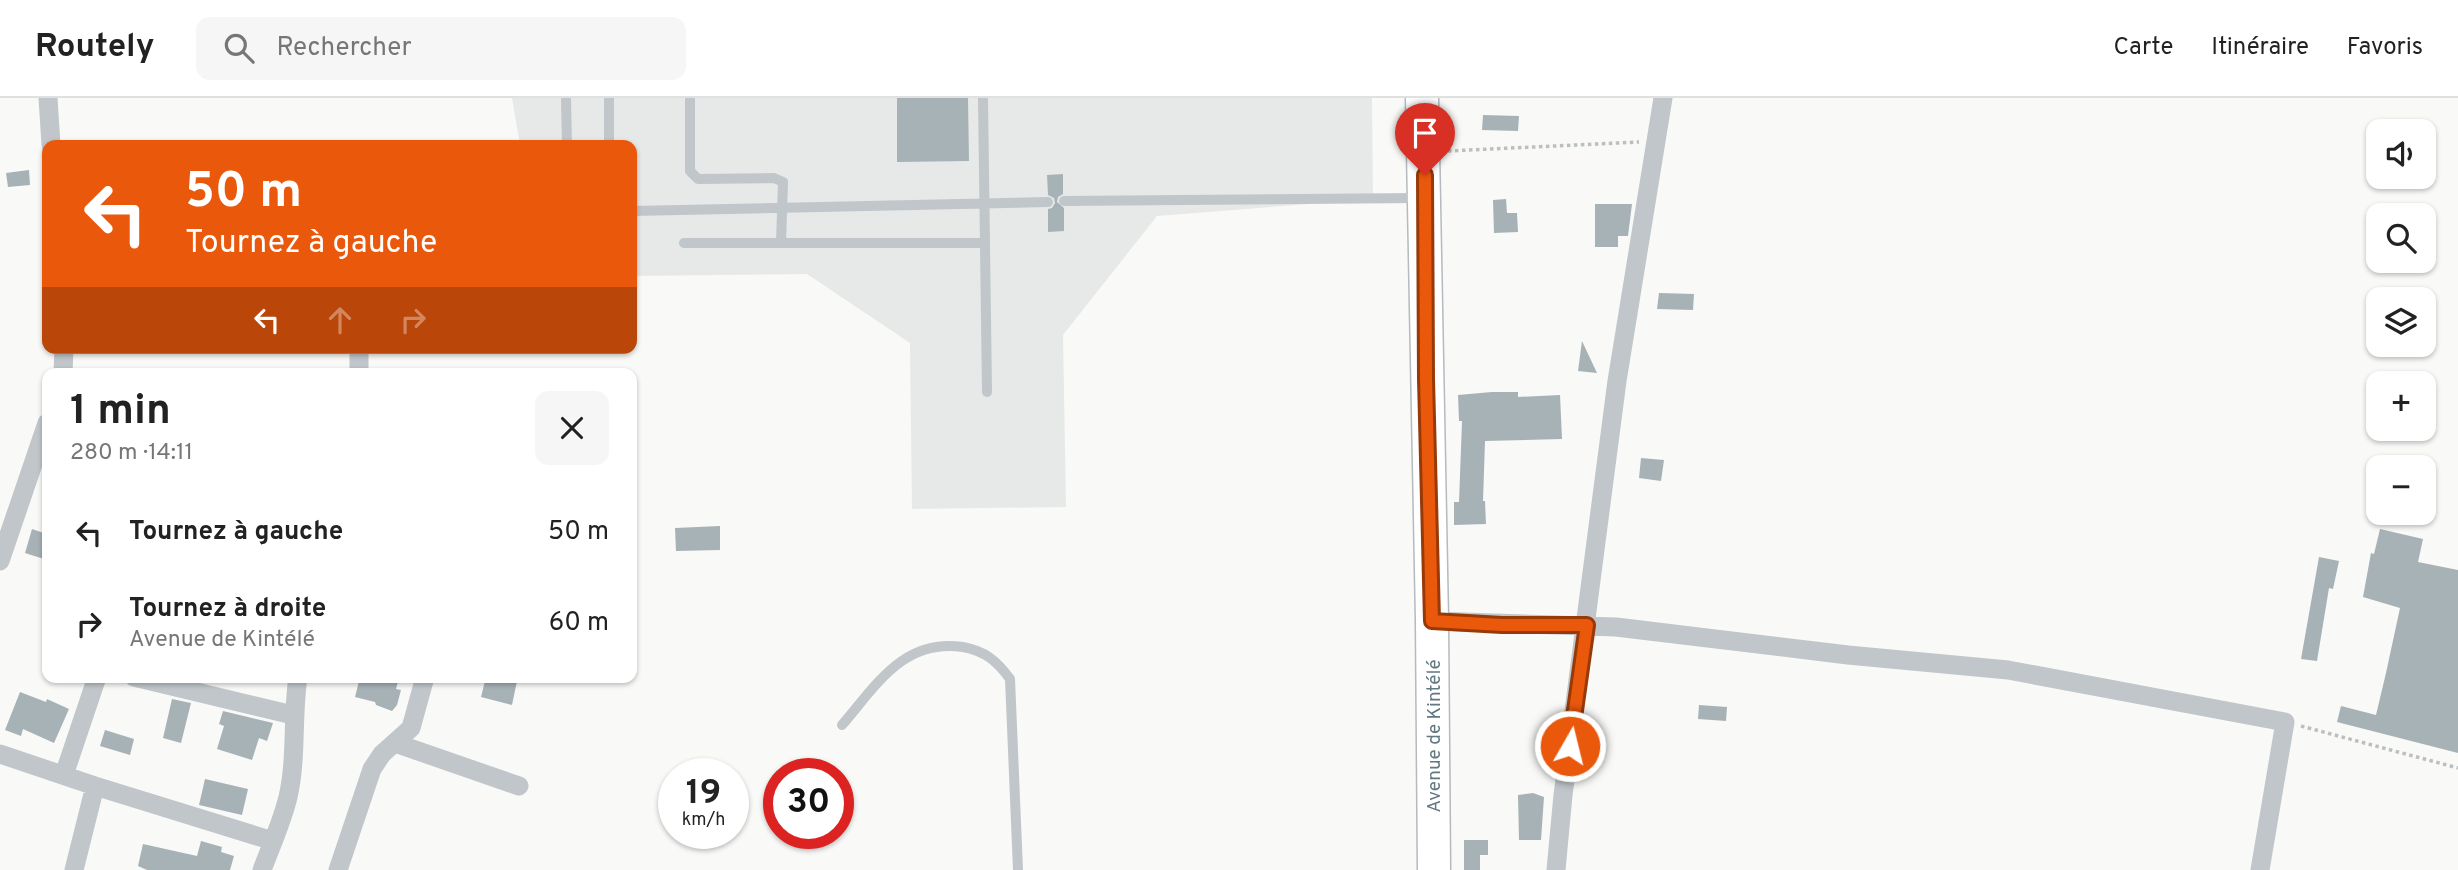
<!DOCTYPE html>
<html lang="fr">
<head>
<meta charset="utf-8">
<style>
	body { margin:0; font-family:Overpass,sans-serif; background:#f6f6f6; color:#222; height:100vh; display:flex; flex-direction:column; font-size:26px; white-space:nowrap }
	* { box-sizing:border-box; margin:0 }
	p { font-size:23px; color:#767676 }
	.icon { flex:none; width:38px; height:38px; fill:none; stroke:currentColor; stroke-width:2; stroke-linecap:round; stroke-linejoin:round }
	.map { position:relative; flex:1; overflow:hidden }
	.side { position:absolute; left:42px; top:270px; width:595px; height:315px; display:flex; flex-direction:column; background:#fff; border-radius:14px; box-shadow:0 2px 5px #0004 }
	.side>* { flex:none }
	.hud { position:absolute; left:42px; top:42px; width:595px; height:214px; border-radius:14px; box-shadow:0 2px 5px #0004; background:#ea580c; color:#fff; overflow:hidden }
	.tools { position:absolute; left:2366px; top:21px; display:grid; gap:14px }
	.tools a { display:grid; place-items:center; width:70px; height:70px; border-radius:14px; background:#fff; box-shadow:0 2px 5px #0004; font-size:35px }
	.speed { position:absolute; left:658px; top:660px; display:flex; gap:14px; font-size:35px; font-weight:700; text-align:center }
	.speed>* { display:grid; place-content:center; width:91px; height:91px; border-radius:50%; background:#fff; box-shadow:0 2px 5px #0004; line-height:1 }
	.speed small { font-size:18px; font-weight:400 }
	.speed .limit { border:10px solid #d22; background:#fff; color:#111 }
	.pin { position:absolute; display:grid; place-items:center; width:60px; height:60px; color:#fff; margin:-72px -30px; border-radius:50% 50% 50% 0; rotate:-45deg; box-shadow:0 0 7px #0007 }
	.pin .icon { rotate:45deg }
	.me { position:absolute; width:77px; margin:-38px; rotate:8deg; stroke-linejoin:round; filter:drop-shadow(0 0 5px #0008) }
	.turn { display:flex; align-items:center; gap:24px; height:147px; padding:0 28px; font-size:32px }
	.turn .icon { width:91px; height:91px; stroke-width:2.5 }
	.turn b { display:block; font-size:49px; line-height:60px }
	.lanes { display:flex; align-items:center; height:66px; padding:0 28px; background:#0003; justify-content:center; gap:35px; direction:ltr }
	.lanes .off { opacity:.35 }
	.round { display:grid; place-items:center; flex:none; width:74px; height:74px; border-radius:14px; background:#f6f6f6 }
	.summary { display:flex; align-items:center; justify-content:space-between; height:119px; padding:0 28px }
	h1 { font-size:42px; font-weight:700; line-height:52px }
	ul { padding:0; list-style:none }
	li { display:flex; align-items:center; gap:21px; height:91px; padding:0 28px }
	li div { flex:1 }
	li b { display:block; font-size:26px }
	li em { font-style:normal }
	header { display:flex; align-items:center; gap:42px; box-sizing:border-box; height:98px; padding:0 35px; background:#fff; border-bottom:2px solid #e0e0e0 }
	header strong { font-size:33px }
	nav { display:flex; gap:38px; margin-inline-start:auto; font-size:24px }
	.search { width:490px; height:63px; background:#f6f6f6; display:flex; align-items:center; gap:18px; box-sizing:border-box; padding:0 24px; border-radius:14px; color:#767676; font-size:26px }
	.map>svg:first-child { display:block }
	.built { fill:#e7e9e8 }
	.building { fill:#a7b2b6 }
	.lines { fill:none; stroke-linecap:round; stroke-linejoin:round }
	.primary-casing { stroke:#b4babd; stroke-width:35 }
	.path { stroke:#babfc1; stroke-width:3.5; stroke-dasharray:3.5 3.5; stroke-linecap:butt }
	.service { stroke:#c0c6c9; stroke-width:10 }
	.minor { stroke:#c0c6c9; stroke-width:19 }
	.primary { stroke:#fff; stroke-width:32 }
	.route-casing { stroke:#983908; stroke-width:18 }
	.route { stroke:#ea580c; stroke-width:12 }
	.labels { text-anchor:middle; stroke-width:7; stroke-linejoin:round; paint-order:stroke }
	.street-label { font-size:19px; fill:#647882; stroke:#fff }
</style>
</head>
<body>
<header>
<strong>Routely</strong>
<div class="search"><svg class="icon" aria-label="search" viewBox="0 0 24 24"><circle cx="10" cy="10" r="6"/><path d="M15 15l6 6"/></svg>Rechercher</div>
<nav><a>Carte</a><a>Itinéraire</a><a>Favoris</a></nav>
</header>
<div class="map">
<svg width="2458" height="772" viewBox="0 0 2458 772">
	<rect width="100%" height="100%" fill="#f9f9f7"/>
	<!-- built -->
	<path class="built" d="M512,0H1372L1373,101L1157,118L1063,237L1066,409L912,411L910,245L807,176L632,178V47H520Z"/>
	<!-- building -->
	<path class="building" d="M897,0H968L969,63L897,64Z
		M1483,17L1519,18L1518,33L1482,32Z
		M29,72L30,87L8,89L6,75Z
		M1063,76V96L1058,99L1057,104L1064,110V133L1048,134V111L1052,110L1055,105L1054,100L1048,97L1047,77Z
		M1506,101L1507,115H1517L1518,134L1494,135L1493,102Z
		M1595,106H1632L1628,138H1618V149H1595Z
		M1659,195L1694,196L1693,212L1657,211Z
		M1582,243L1597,275L1578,273Z
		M1492,294H1518V299L1560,297L1562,341L1485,343L1483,403H1485L1486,426L1454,427V404H1459L1462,323H1459L1458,297Z
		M1641,360L1664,362L1661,383L1639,380Z
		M720,428V452L676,453L675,430Z
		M32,431L47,436V462L25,455Z
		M2380,431L2423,441L2418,464L2458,472V655L2337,624L2341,608L2376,617L2386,575L2400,510L2363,499L2371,455L2374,456Z
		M2319,459L2339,463L2333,491L2329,490L2317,563L2301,561Z
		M360,579H399L396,591L401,592L397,607L392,613L376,607L375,604L355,599Z
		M486,579L517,583L512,607L481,599Z
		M20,594L46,604L47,601L69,611L54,645L23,631L21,638L5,632Z
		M172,601L191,605L181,645L163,640Z
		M1699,607L1727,609L1726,623L1698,621Z
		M223,613L273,625L267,643L259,640L252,662L217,651L224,628L219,626Z
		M105,632L134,641L130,657L100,648Z
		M205,681L248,691L242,717L199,707Z
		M1533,695L1544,699L1541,742H1519L1518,697Z
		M1464,742H1488V757H1480V772H1464Z
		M201,743L222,749L221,754L234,758L230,772H147L138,768L143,746L197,758Z"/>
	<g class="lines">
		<!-- primary casing -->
		<g class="primary-casing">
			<path id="primary" d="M1422,0L1432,523L1434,772"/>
		</g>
		<!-- path -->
		<path class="path" d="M1448,53L1639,44
			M2301,628L2458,670"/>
		<!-- service -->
		<path class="service" d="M566,0L567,47
			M609,0V47
			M690,0V73L698,81L774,80L783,84L781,145
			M983,0L987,294
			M1064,103L1420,100
			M632,113L1048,104
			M684,145H985
			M842,627C876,588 903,540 963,549C985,553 997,563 1010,581L1018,772"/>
		<!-- minor -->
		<path class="minor" d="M48,0L51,47
			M359,250V275
			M63,275L64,250
			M0,463L47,325
			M1432,523L1616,529L1848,557L2008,572L2285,624L2260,772
			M134,579L293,617
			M395,645L519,688
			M0,656L95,688L273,743
			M64,677L97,579
			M74,772L95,688
			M262,772C271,748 282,724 288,699C297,660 292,619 298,579
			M338,772L372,671L382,656L411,630L425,579
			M1556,772L1563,697L1617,283L1663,0"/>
		<!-- primary -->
		<use href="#primary" class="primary"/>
	</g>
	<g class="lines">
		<!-- route casing -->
		<g class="route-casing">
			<path id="route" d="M1425,77L1426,281L1432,523L1502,527H1587L1570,648"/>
		</g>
		<!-- route -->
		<use href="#route" class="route"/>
	</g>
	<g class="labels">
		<!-- street labels -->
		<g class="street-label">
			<text transform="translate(1433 638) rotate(-90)" y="7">Avenue de Kintélé</text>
		</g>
	</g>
</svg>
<div class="tools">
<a><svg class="icon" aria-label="sound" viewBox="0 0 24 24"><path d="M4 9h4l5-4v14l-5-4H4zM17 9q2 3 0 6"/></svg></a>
<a><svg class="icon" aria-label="search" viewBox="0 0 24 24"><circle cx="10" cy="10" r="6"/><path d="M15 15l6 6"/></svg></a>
<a><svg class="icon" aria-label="layers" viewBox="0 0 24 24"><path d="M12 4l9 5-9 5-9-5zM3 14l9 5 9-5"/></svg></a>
<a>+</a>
<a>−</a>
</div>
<div class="speed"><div>19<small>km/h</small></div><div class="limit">30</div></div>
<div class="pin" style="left:1425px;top:77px;background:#d93025"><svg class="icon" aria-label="arrive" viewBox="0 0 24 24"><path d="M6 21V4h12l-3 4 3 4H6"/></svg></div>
<svg class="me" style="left:1570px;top:648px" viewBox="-20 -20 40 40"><circle r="17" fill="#ea580c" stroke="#fff" stroke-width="3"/><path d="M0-11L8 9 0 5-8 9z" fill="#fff"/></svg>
<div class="hud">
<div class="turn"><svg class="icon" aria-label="left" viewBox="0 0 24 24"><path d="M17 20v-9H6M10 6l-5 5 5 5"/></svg><div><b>50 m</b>Tournez à gauche</div></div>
<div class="lanes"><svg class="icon" aria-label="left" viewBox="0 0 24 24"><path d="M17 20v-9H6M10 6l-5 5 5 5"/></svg><svg class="icon off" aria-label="ahead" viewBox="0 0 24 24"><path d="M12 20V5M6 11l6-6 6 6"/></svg><svg class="icon off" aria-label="right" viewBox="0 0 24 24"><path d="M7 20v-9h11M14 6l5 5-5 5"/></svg></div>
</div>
<section class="side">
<div class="summary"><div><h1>1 min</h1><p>280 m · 14:11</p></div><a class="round"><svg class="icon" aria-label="close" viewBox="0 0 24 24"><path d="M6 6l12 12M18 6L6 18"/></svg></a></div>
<ul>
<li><svg class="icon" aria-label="left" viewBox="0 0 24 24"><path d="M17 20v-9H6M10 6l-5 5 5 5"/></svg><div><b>Tournez à gauche</b></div><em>50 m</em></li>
<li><svg class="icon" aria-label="right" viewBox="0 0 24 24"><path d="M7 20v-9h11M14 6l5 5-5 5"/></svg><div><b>Tournez à droite</b><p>Avenue de Kintélé</p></div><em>60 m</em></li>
</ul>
</section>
</div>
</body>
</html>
